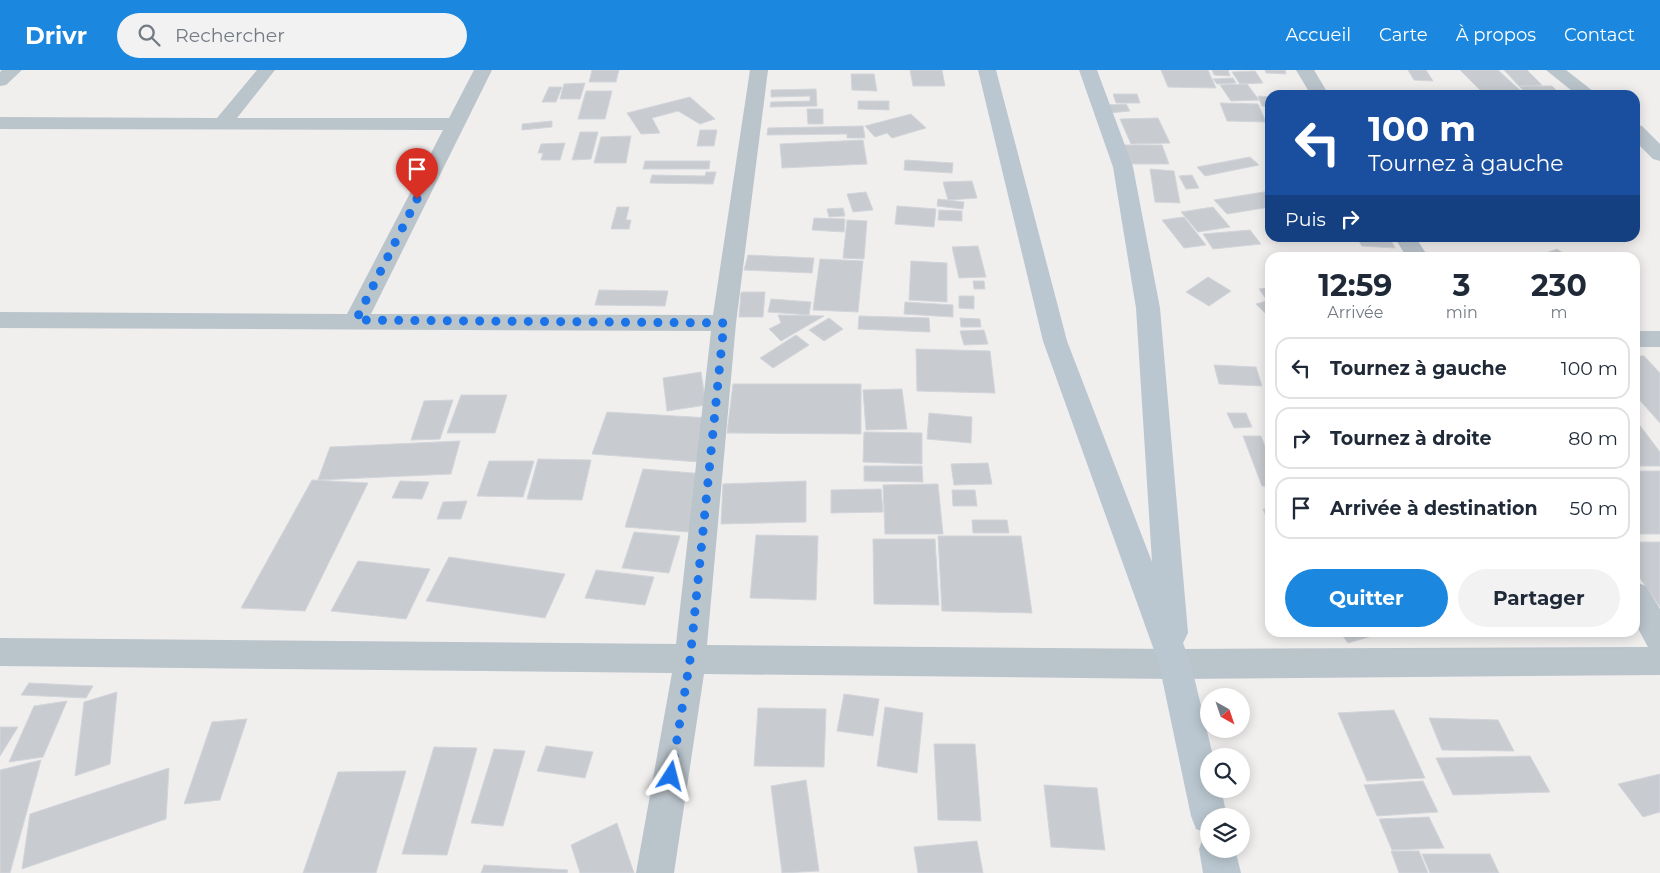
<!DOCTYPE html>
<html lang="fr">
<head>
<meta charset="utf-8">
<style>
	body { margin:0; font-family:Montserrat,sans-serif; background:#f2f2f3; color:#1f2937; height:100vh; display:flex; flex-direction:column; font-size:19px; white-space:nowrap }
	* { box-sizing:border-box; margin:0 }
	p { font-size:16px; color:#747a83 }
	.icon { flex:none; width:28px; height:28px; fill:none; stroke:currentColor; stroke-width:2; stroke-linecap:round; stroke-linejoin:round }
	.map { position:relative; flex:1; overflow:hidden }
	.panel { position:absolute; left:1265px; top:182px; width:375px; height:385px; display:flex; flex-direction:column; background:#fff; border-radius:15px; box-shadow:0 2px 12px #0003 }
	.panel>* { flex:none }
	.top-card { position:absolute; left:1265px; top:20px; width:375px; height:152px; border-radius:15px; box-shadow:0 2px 12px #0003; background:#1a4fa0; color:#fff; overflow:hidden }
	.needle { width:32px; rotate:140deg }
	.buttons { position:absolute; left:1200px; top:618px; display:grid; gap:10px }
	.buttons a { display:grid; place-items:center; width:50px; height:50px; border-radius:50%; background:#fff; box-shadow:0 2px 12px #0003; font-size:25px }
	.pin { position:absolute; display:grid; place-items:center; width:42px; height:42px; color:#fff; margin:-51px -21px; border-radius:50% 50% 50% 0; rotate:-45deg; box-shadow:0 0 5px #0007 }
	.pin .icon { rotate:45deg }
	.me { position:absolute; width:55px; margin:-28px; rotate:9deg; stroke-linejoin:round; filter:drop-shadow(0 0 4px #0008) }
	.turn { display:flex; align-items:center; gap:18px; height:105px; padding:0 20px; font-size:22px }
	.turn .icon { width:65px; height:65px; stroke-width:2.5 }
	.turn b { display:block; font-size:35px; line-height:42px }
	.then { display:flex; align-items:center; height:48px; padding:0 20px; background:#0003; gap:10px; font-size:19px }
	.eta { display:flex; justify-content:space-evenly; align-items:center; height:85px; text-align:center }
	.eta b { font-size:30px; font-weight:700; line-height:35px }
	.cta { display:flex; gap:10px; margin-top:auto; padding:10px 20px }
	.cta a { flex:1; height:58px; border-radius:30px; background:#1b87de; color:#fff; font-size:20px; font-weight:700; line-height:58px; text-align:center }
	.cta a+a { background:#f2f2f3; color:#1f2937 }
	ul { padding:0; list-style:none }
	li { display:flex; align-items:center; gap:15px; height:62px; margin:0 10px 8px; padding:0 10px; border:2px solid #e0e1e3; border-radius:15px }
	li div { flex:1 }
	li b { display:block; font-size:19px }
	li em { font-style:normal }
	header { display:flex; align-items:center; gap:30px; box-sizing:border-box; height:70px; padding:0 25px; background:#1b87de; color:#fff }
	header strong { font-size:24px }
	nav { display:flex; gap:28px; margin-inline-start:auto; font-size:18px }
	.search { width:350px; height:45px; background:#f2f2f3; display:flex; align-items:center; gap:12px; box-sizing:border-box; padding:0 18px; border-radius:28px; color:#747a83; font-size:19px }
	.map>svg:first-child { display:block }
	.building { fill:#c8ccd1; stroke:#d2d5da }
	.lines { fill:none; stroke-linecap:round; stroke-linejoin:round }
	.street { fill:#bac4cb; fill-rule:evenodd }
	.secondary { fill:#bac7d0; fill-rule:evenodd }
	.route { stroke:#1a73e8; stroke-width:9; stroke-dasharray:0 16.2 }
</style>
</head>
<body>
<header>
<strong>Drivr</strong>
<div class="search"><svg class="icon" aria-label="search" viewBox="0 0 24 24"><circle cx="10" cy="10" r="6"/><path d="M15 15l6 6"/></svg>Rechercher</div>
<nav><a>Accueil</a><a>Carte</a><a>À propos</a><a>Contact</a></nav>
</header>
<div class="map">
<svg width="1660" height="803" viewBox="0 0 1660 803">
	<rect width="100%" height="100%" fill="#f1eeee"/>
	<!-- building -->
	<path class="building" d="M592,0H619L616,12H589Z
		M910,0H942L945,16H913Z
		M1161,0H1208L1216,18L1168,17Z
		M1212,0H1228L1230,6L1214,5Z
		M1265,0H1285L1286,4L1266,3Z
		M1408,0H1426L1433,11L1414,10Z
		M1460,0H1498L1522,22L1483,23Z
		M1504,0H1527L1542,15L1519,16Z
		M1255,1L1263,13L1240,14L1232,2Z
		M851,4H874L877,21L852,20Z
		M1233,8L1236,13L1217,14L1213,9Z
		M585,13L580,29H560L564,14Z
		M1247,14L1259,30L1231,31L1220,15Z
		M1519,16H1552L1561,25H1527Z
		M549,17H562L556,32H542Z
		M816,19L817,36L770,37L771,32L810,31V26L771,27V20Z
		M586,21H612L605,49H578Z
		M1113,24H1137L1140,33H1116Z
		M1258,26L1270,27V37L1262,36Z
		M690,27L715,49L700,54L678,41L652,48L660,63L641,64L627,43Z
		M858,31H889V40L858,39Z
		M1220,33L1258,34L1266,52L1227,51Z
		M1126,34L1130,41L1109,43L1105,35Z
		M807,39H823V54H808Z
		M911,44L926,58L892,68L887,63L875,67L865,56Z
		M1158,48L1170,73L1131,74L1120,49Z
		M552,51V57L522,60V54Z
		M863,56L865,68H847V64L767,65L768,58Z
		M700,60H717L714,76H697Z
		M580,62H598L591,89L572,90Z
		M631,66L626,93H594L601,67Z
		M863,70L867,94L782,98L780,74Z
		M565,73L560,90H541L543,83H538L541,74Z
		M1124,75H1162L1169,94H1130Z
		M1250,87L1259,95L1205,106L1197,97Z
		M905,90L953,93L952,103L904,100Z
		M645,91H710L709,99H643Z
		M1150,99L1174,101L1180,133L1155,132Z
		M706,102H716L713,114L650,113L652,105L705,106Z
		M1192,105L1199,118L1186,119L1179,106Z
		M972,111L977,128L948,130L943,112Z
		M1270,121V137L1227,144L1214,130Z
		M866,122L873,140L853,142L847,124Z
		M938,129L964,132L963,139L937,136Z
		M897,136L936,139L934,157L895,154Z
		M617,137H629L626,150H631L629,159H611Z
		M1213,137L1230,157L1198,162L1181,142Z
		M843,138L845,146L829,147L827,139Z
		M939,140L962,141V151L938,150Z
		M1184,147L1206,175L1184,178L1162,150Z
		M814,148L845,149L844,162L812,160Z
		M847,150L867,151L864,189L843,188Z
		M1250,160L1261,174L1213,179L1203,164Z
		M1357,168H1390L1395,178L1362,176Z
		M978,176L986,207L959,208L952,177Z
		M1557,179L1571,188H1549L1543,184Z
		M748,185L814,188L812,203L744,200Z
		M820,189L863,191L858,242L813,240Z
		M911,191L947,193V232L909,230Z
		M1208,207L1231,221L1209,236L1186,222Z
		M973,211H984L985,219H974Z
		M1270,218V229H1266L1259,219Z
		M599,220L668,221L665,236L595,235Z
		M741,222H765L763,247H739Z
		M959,226H974V239L959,238Z
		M771,229L811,232L809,245L768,242Z
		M1270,230V243L1266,244L1256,234Z
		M905,232L953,235V247L904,244Z
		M778,245L824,246L781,271L769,259L781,253Z
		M859,246L929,248L930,262L858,259Z
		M829,248L843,259L824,271L809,260Z
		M960,248L980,249L981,257H961Z
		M984,260L988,274L964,275L960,261Z
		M796,265L809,275L773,298L760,288Z
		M916,279L990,281L995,323L917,321Z
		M1635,286H1644L1660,303V353L1635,325Z
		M1214,295L1256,297L1262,316L1219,314Z
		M701,302L706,335L667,341L663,308Z
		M733,314H861V364L727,363Z
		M902,319L907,359L866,360L863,320Z
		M461,325H507L495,363H447Z
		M453,330L440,369L411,370L424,331Z
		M607,342L710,348L699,392L592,384Z
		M929,343L972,347L971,373L927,369Z
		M1227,343H1246L1252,357L1234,358Z
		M1635,349L1660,382V396H1635Z
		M864,362L922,363V394L863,392Z
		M1243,366H1261L1270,389V416H1262Z
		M460,371L451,404L318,410L330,377Z
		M538,389L591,390L582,430L527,429Z
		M489,391H534L523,427L477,426Z
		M988,393L992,414L954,415L951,394Z
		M864,396H922L923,412L864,411Z
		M643,399L705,404L689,462L625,457Z
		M1635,401H1660V464H1635Z
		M312,410L368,413L305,541L241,538Z
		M400,411L429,412L422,429L392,428Z
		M806,411V452L721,454L723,414Z
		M938,414L943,464H885L883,415Z
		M881,419L883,442L831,443V420Z
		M952,420H975L977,436H953Z
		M467,431L461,449H437L443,432Z
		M1263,439H1270V453H1269Z
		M972,450H1007L1009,463H973Z
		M634,462L680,466L669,503L622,498Z
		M756,465L818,466L816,530L750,528Z
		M938,466H1021L1032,543L942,541Z
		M873,469H935L939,535L874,534Z
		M1635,472H1660V537L1635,501Z
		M449,487L565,504L545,548L426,531Z
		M358,491L430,499L406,549L331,541Z
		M596,500L654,507L645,535L585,528Z
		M1340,562H1386L1348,573Z
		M29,613L93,616L86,628L21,625Z
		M117,622L110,694L75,706L84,632Z
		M844,624L879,629L873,666L837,661Z
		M67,631L43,687L9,692L34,636Z
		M885,637L923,643L917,703L877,696Z
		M758,638L826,639L824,697L754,696Z
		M1394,640L1425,708L1367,711L1338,643Z
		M1429,648L1498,650L1514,681L1442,680Z
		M247,649L220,730L184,734L212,652Z
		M0,657H18L0,686Z
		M934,674H975L981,751L938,750Z
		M546,676L593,682L585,708L537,701Z
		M434,677L477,678L447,785L402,784Z
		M494,679L525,681L503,756L471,753Z
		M1530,686L1550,722L1453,725L1436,688Z
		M41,690L10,803H0V700Z
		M169,698L166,749L22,799L30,744Z
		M406,701L376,803H303L338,702Z
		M1660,704V742L1643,747L1618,714Z
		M806,710L819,801L782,803L771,716Z
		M1423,711L1438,742L1377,746L1364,715Z
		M1044,715L1097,718L1105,780L1051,777Z
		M1429,747L1444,778L1392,780L1379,749Z
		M617,753L634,803H580L571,775Z
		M977,771L983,803H918L914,777Z
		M1391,781H1419L1428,803H1399Z
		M1422,784H1490L1499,803H1430Z
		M484,795L568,800L567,803H481Z"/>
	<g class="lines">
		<!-- street -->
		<path class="street" d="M2,0H22L6,15L0,16V2Z
			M257,0H275L237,48H449L474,0H492L371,244L713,245L750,0H768L736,253L707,575L1175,579L1648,577L1635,553V512L1646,516L1660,539V605L1175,609L704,604L674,803H636L672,603L0,596V568L676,574L711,261L0,258V242L347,244L443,60L0,59V47L217,48Z
			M1296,0H1314L1329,25H1311Z
			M1546,0H1566L1598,25H1577Z
			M1635,54L1642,56L1660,74V91L1653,89L1635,71Z
			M1395,168H1416L1429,188H1407Z
			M1635,261H1660V277H1635Z"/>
		<!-- secondary -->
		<path class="secondary" d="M978,0H996L1067,271L1152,492L1136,238L1113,97L1079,0H1097L1133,97L1160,238L1188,563L1183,573L1191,594L1213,686H1209V719H1221L1227,746H1209V779H1235L1241,803H1203L1199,779L1204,766L1209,764L1196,759L1191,746L1159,594L1043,271Z"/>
	</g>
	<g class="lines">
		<!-- route -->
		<path class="route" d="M417,129L356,250L724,253L690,590L671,706"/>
	</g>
</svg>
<div class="buttons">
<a><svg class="needle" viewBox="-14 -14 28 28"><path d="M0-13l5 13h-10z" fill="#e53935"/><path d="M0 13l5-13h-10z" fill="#747a83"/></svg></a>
<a><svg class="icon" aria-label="search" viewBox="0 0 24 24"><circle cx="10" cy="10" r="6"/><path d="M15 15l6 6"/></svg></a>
<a><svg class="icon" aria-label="layers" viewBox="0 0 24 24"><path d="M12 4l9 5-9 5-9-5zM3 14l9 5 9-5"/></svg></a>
</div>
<div class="pin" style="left:417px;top:129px;background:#d93025"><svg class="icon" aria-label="arrive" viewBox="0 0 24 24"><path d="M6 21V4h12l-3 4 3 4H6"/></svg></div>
<svg class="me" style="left:671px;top:706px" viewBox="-20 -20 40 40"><path d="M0-17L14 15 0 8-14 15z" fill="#1a73e8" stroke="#fff" stroke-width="4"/></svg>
<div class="top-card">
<div class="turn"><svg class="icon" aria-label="left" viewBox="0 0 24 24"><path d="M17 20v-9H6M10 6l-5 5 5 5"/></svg><div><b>100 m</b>Tournez à gauche</div></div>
<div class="then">Puis<svg class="icon" aria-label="right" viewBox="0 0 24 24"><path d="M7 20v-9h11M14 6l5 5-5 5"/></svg></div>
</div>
<section class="panel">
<div class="eta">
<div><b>12:59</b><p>Arrivée</p></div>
<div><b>3</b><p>min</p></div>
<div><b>230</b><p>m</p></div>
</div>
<ul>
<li><svg class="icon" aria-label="left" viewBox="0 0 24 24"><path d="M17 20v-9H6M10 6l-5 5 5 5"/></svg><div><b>Tournez à gauche</b></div><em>100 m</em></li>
<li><svg class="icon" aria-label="right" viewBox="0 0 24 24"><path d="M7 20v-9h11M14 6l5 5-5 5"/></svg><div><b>Tournez à droite</b></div><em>80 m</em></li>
<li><svg class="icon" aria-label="arrive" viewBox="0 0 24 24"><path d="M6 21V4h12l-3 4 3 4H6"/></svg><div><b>Arrivée à destination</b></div><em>50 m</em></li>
</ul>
<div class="cta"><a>Quitter</a><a>Partager</a></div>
</section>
</div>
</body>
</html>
